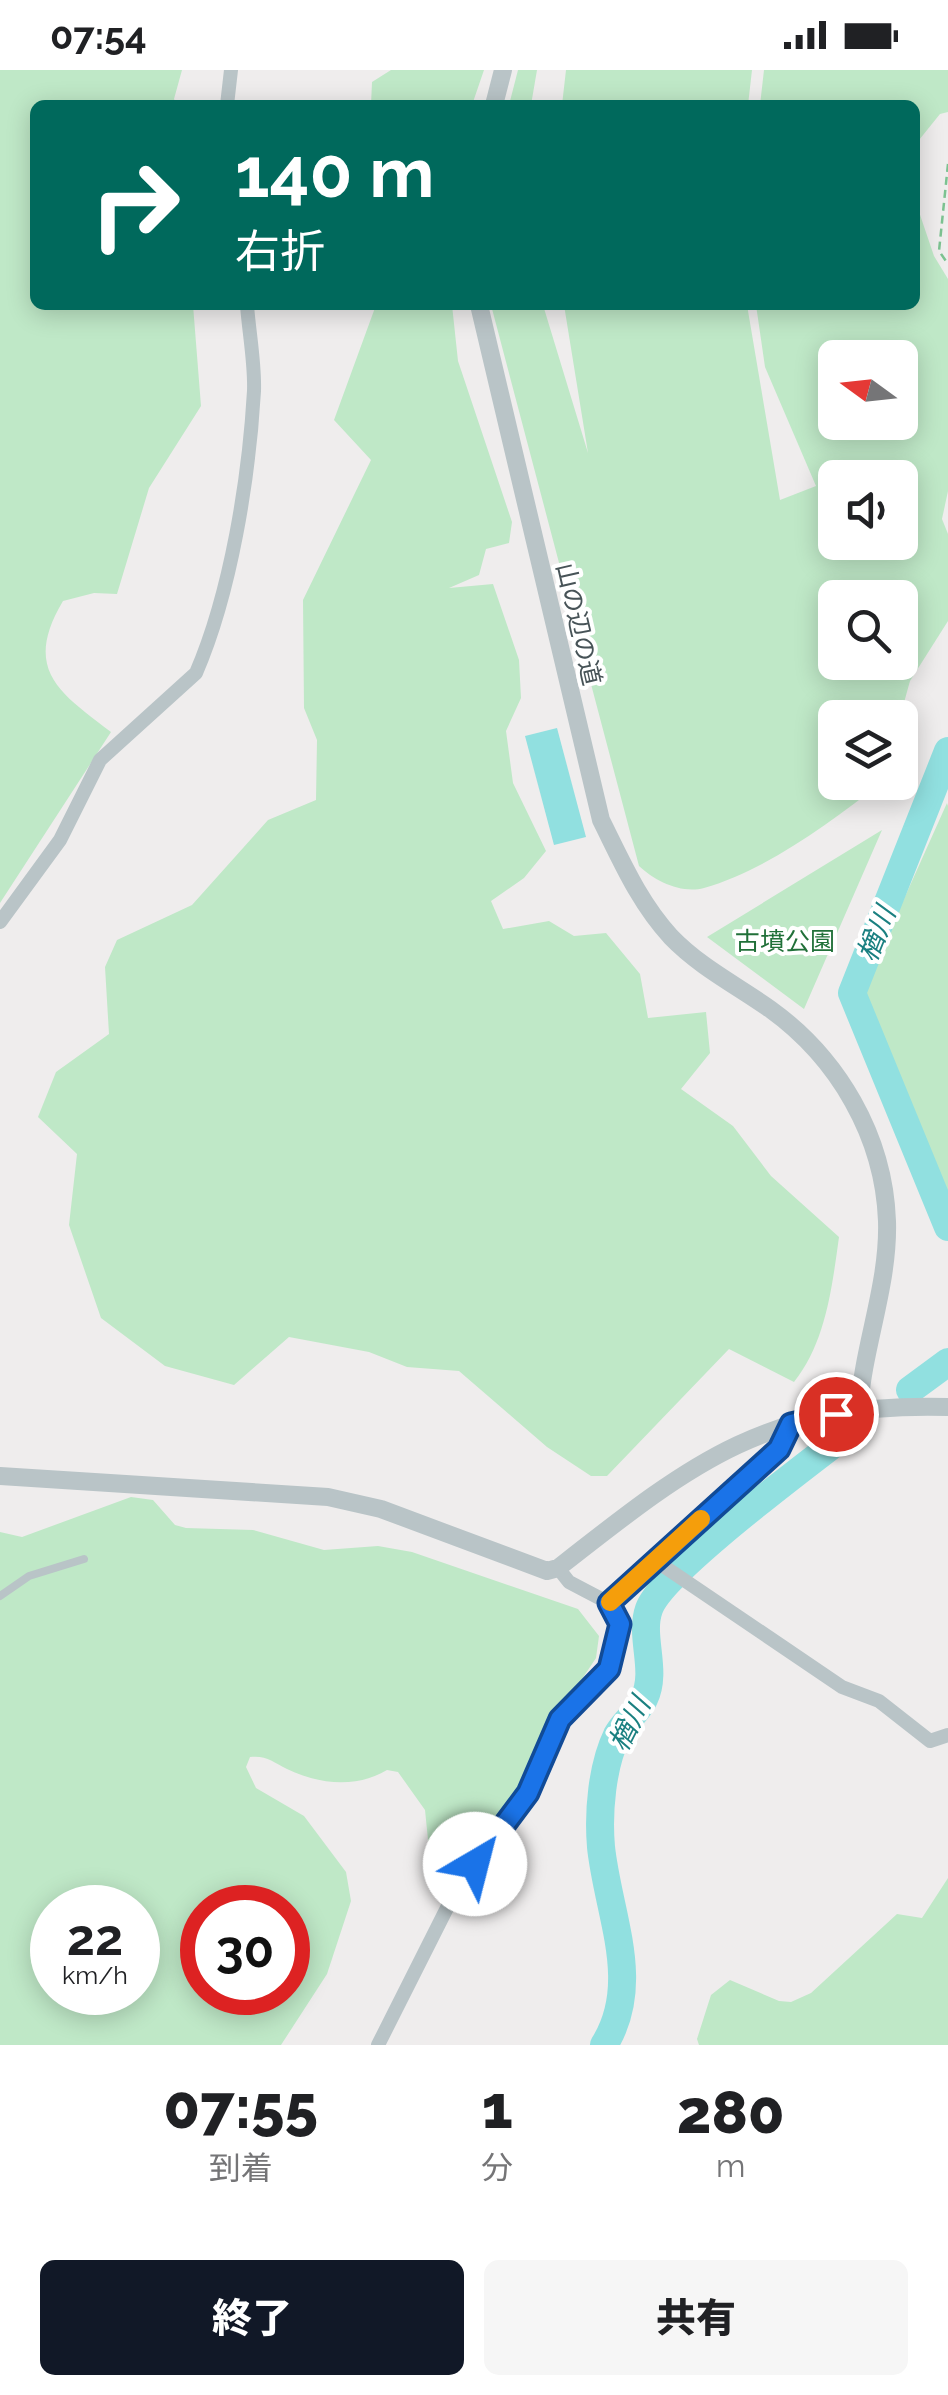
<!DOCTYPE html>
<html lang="ja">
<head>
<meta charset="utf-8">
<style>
	body { margin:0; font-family:Raleway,"Noto Sans JP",sans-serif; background:#f6f6f6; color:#202124; height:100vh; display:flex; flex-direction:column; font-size:38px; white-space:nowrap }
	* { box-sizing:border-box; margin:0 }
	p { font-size:32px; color:#757577 }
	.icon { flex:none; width:55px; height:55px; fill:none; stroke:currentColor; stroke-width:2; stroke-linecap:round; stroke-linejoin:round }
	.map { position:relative; height:1975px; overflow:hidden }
	.drawer { display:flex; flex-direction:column; background:#fff; flex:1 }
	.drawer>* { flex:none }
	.banner { position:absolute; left:30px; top:30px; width:890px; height:210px; border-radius:15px; box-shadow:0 5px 25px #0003; background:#00695c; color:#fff; overflow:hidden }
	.needle { width:65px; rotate:285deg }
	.buttons { position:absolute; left:818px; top:270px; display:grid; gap:20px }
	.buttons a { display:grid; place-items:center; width:100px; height:100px; border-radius:15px; background:#fff; box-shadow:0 5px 25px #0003; font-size:50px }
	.speed { position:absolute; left:30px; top:1815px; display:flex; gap:20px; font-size:50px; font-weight:700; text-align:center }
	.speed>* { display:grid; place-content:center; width:130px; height:130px; border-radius:50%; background:#fff; box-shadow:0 5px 25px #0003; line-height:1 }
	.speed small { font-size:25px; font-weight:400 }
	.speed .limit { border:15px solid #d22; background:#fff; color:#111 }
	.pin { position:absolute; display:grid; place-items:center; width:85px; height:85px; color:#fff; margin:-42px; border:5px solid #fff; border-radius:50%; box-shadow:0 2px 10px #0007 }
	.me { position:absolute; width:110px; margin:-55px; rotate:37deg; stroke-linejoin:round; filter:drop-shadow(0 0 8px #0008) }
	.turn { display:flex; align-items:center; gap:35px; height:210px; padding:0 40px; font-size:45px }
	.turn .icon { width:130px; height:130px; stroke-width:2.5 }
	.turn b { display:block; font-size:70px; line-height:85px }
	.eta { display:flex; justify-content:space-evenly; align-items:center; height:170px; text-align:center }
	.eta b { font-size:60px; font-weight:800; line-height:70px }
	.action { display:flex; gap:20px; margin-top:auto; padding:20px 40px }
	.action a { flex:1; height:115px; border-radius:15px; background:#111827; color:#fff; font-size:40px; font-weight:800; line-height:115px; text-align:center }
	.action a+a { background:#f6f6f6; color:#202124 }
	.status { display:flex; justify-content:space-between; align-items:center; height:70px; padding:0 50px; background:#fff; direction:ltr }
	.status svg { height:28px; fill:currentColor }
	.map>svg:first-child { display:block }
	.green { fill:#bfe8c7; fill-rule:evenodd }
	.water { fill:#91e0e0 }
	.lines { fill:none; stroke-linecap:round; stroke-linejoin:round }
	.river { stroke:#91e0e0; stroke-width:28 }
	.path { stroke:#7cc291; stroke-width:2.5; stroke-dasharray:8 5; stroke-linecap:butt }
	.service { stroke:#b9c4c7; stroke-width:8 }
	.minor { stroke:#b9c4c7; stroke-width:14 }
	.tertiary { stroke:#b9c4c7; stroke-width:18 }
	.route-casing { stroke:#114b97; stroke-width:25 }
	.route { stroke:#1a73e8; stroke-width:18 }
	.slow { stroke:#f59e0b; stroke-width:18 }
	.labels { text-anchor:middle; stroke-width:8; stroke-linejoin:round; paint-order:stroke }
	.street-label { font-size:25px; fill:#475357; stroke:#fff }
	.park-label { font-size:25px; fill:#217039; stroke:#fff }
	.water-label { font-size:28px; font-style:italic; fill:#1b8081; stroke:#fff }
</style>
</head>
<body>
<div class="status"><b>07:54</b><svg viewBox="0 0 49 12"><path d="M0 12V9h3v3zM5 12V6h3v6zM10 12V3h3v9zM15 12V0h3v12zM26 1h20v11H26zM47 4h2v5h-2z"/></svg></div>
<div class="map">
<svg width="948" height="1975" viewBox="0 0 948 1975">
	<rect width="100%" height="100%" fill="#efeded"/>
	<!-- green -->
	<path class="green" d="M0,0H182L174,29L177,35H35V235H193L201,336L149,418L117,524L94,523L63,531C22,600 60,623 111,662L0,833Z
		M391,0H484L472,35H371L372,12Z
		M518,0H537L531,35H509Z
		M566,0H752L748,35H562Z
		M764,0H948V42L940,44L915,75V35H760Z
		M915,130L934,186L948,209V421L942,449L948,464V551L910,611L900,647L835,648V712L880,714C829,753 767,800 704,818C681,824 655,811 639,796L491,235H543L588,383L564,235H747L780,430L816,416L765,297L756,235H915ZM835,288H900V352H835ZM835,408H900V472H835ZM835,528H900V592H835Z
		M376,235H452L458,291L512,452L509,473L486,479L479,505L449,518L493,514L519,590L521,628L506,661L513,713L546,781L524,808L491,831L503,859L549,851L574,866L606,863L640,904L648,948L706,942L710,983L681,1019L733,1056L771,1106L839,1167C832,1217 826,1272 794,1312L729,1279L607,1406H591L547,1377L459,1301L407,1297L369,1282L289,1267L234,1315L165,1296L101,1248L69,1155L77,1084L38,1047L56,1002L109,964L105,897L117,870L192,835L268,750L316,730L317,670L304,638L303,530L371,390L334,350Z
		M947,733L948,736V1124L864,918Z
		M882,760L804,939L707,867Z
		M131,1427L153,1430L175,1455L186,1458L253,1460L324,1480L378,1476L412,1482L578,1539L599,1566L596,1588L542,1669L520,1720L449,1810L438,1808L431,1799L425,1740L398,1702L387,1700C357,1718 320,1715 287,1699C273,1692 266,1685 250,1687L246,1697L256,1718L304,1746L346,1802L351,1831L327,1904L281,1975H0V1462L22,1467ZM52,1838H138V1922H52ZM202,1838H288V1922H202Z
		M948,1808V1975H699L697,1969L711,1925L730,1910L779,1931L791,1932L811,1923L897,1844L922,1848Z"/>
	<!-- water -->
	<path class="water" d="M557,658L586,767L554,775L525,666Z"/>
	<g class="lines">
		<!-- river -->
		<path class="river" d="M948,681L852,923L948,1157
			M910,1320L948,1292
			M604,1975C643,1913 608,1844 601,1777C598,1742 602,1696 617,1665C624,1652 638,1642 644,1629C658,1600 639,1567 649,1539C662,1501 815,1389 853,1359"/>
		<!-- path -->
		<path class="path" d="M948,94L939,181L948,194"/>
		<!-- service -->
		<path class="service" d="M0,1526L29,1506L84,1489"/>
		<!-- minor -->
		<path class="minor" d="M227,35L231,0
			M0,852L60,770L100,690L196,603C231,522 249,408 254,321C255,293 249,263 247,235
			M656,1491L842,1617L879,1631L930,1671L948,1665
			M609,1533L779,1379L791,1354
			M378,1975L450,1832L528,1723L560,1649L609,1599L620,1566L615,1542L609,1533L569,1512L558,1498"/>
		<!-- tertiary -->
		<path class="tertiary" d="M494,35L503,0
			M479,235L601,750C622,792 639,832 671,867C700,897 736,915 770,939C838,988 884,1066 887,1151C889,1215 863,1276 859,1339
			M0,1406L328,1427L381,1439L547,1501L558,1498C693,1392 767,1332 948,1337"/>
	</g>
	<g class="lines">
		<!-- route casing -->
		<g class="route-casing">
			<path id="route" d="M475,1794L528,1723L560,1649L609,1599L620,1554L609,1533L779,1379L791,1354L836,1344"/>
		</g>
		<!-- route -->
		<use href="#route" class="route"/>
		<!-- slow -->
		<path class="slow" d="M610,1532L701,1449"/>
	</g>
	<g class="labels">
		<!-- street labels -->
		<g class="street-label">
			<text transform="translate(579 554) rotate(77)" y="9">山の辺の道</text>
		</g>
		<!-- park labels -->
		<g class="park-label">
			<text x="785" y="880">古墳公園</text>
		</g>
		<!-- water labels -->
		<g class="water-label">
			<text transform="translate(876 864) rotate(-68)" y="10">楢川</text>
			<text transform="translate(629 1654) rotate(-63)" y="10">楢川</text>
		</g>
	</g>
</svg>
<div class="buttons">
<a><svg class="needle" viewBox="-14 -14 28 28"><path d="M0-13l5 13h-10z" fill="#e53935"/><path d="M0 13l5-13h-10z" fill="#757577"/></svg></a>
<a><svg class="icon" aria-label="sound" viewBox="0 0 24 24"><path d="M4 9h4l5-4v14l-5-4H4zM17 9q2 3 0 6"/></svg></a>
<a><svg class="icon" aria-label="search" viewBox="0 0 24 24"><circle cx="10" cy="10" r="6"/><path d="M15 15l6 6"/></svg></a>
<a><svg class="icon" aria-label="layers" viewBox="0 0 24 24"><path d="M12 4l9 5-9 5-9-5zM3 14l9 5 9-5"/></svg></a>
</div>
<div class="speed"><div>22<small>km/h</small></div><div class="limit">30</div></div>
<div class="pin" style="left:836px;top:1344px;background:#d93025"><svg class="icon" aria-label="arrive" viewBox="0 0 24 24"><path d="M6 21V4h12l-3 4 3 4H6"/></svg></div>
<svg class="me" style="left:475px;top:1794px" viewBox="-20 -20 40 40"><circle r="19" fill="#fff"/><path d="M0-13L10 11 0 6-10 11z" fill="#1a73e8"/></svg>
<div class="banner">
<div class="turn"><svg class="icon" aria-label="right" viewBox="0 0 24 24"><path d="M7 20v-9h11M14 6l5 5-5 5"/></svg><div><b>140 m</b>右折</div></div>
</div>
</div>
<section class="drawer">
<div class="eta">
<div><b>07:55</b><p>到着</p></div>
<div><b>1</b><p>分</p></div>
<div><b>280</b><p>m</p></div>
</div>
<div class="action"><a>終了</a><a>共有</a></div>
</section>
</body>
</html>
